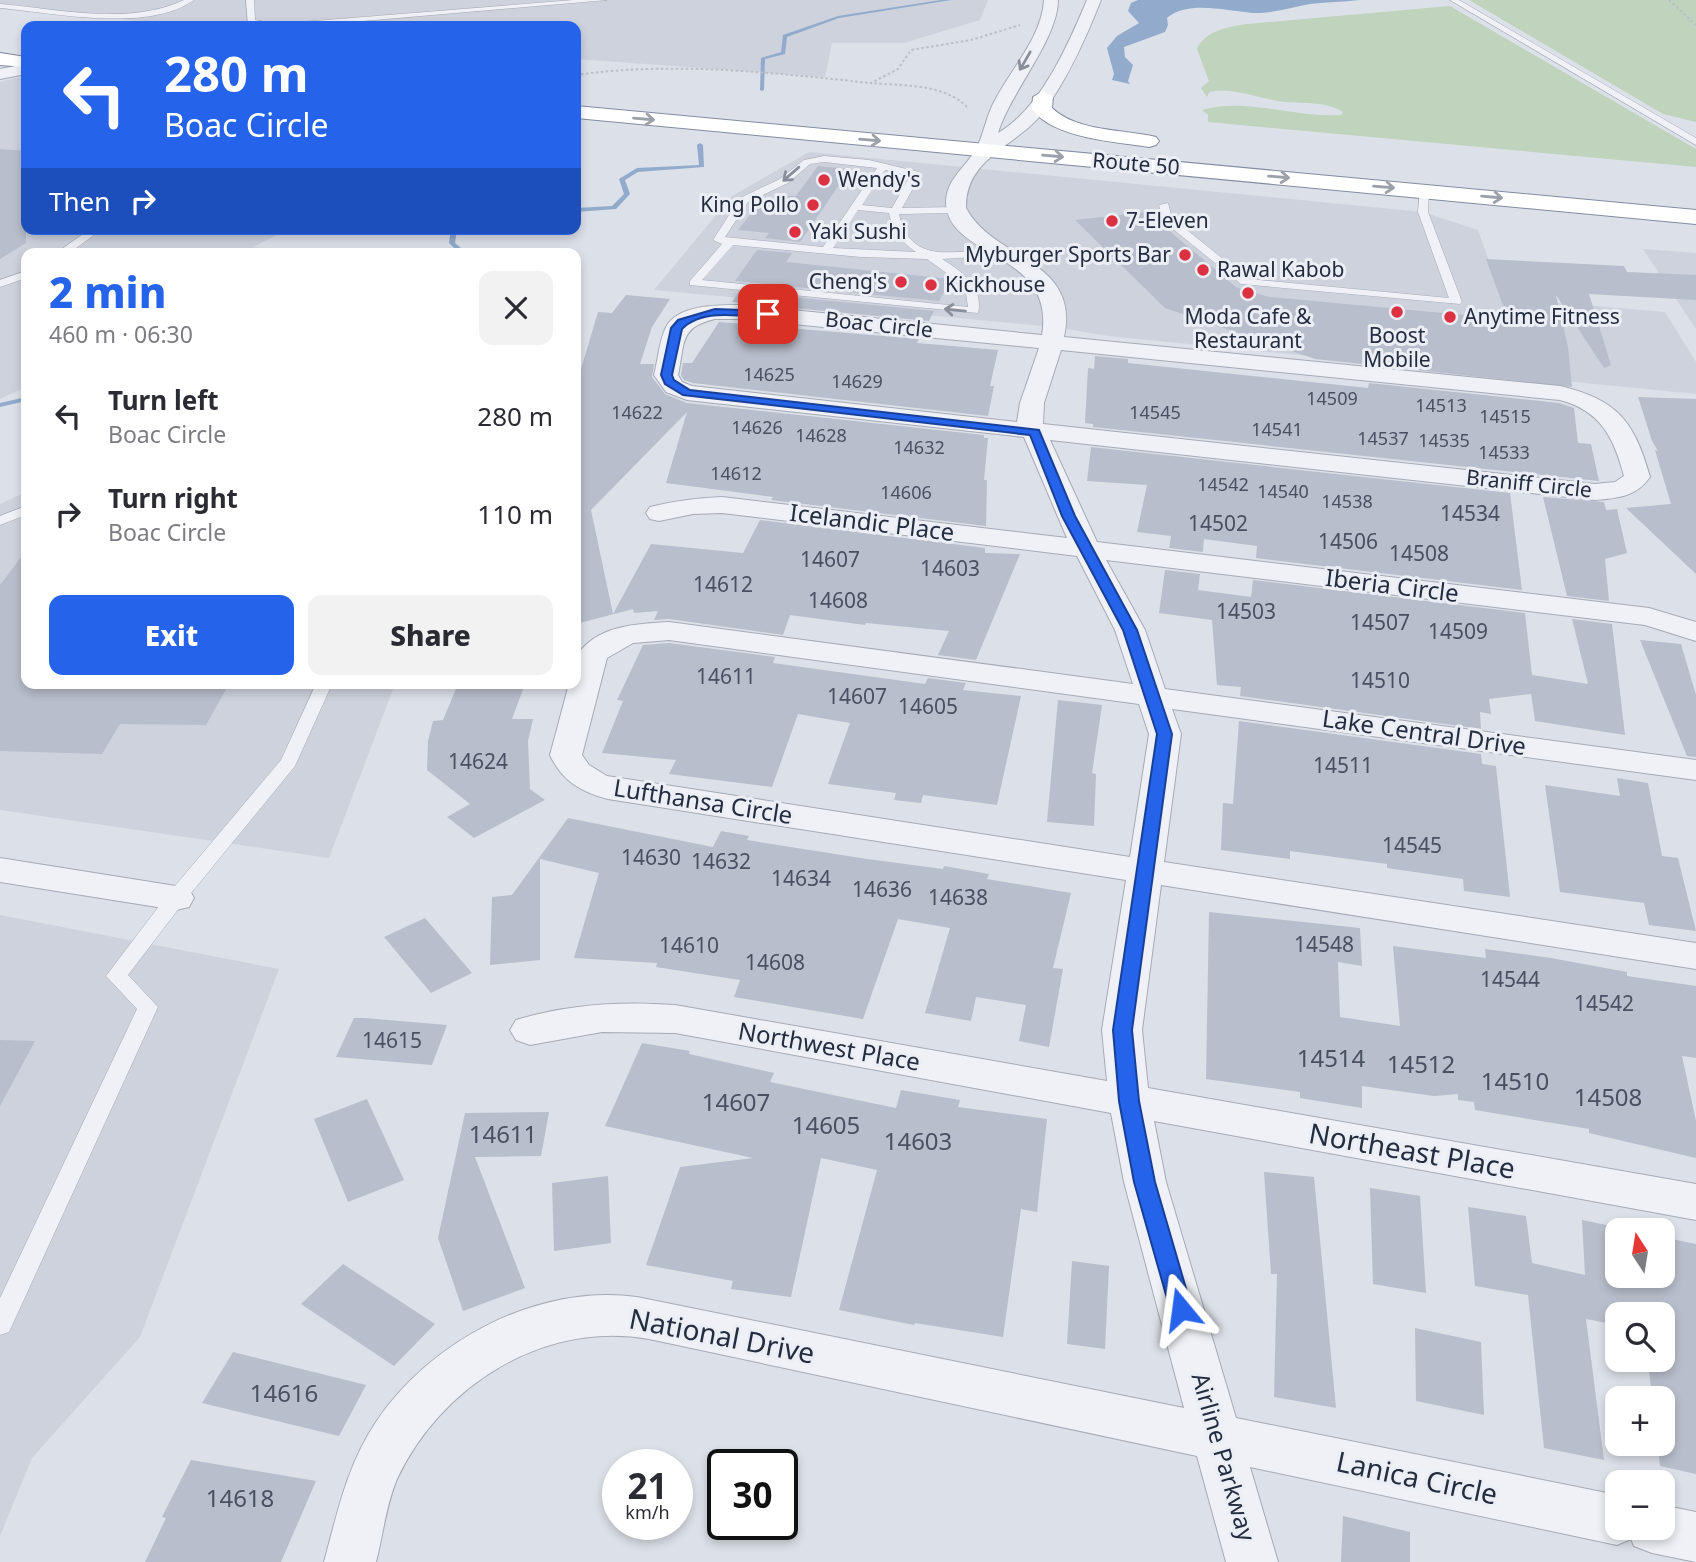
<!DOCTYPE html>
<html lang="en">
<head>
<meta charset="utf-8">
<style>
	body { margin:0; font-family:"Noto Sans",sans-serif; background:#f2f2f3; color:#2b2b33; height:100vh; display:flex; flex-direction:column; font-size:26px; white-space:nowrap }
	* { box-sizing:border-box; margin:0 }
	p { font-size:23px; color:#7c7c81 }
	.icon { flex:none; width:38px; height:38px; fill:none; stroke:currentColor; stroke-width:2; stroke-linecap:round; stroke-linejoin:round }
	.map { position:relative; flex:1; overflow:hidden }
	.details { position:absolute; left:21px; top:248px; width:560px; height:441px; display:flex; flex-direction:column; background:#fff; border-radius:14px; box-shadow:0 4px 10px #0003 }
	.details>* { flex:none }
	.guide { position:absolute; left:21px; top:21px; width:560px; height:214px; border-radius:14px; box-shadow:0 4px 10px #0003; background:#2563eb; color:#fff; overflow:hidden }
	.needle { width:46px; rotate:348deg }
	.tools { position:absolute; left:1605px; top:1218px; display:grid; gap:14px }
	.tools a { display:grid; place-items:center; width:70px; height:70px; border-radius:14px; background:#fff; box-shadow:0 4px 10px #0003; font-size:35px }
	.speed { position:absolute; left:602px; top:1449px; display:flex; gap:14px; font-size:35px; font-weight:700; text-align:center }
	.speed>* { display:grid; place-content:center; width:91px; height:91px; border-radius:50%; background:#fff; box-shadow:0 4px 10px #0003; line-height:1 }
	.speed small { font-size:18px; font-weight:400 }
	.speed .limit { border:4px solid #111; border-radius:10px; background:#fff; color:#111 }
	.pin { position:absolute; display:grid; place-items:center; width:60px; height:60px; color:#fff; margin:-30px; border-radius:14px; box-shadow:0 4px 10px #0006 }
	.me { position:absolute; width:77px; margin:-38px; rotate:344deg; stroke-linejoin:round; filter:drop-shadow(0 0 5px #0008) }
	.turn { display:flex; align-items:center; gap:24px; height:147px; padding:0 28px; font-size:32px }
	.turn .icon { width:91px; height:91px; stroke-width:2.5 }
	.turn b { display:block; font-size:49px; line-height:60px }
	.then { display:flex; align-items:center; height:66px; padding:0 28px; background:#0003; gap:14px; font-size:26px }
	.round { display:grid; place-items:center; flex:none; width:74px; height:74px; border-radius:14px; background:#f2f2f3 }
	.headline { display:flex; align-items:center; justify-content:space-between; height:119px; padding:0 28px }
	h1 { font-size:42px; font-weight:800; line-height:52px; color:#2563eb }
	.primary-button { display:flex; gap:14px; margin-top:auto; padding:14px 28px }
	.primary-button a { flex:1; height:80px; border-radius:14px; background:#2563eb; color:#fff; font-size:28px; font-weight:800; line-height:80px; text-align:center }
	.primary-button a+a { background:#f2f2f3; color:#2b2b33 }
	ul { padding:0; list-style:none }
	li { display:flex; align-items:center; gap:21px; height:98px; padding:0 28px }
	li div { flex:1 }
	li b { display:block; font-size:26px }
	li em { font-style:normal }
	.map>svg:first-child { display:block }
	.built { fill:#cdd2dd }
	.green { fill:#c0d3bc }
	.water { fill:#92abcc }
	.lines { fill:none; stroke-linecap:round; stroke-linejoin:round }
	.stream { fill:#92abcc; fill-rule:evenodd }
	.building { fill:#b8becb }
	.lane-casing { stroke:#a5aab5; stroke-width:1 }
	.street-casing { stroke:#a5aab5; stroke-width:2 }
	.highway-casing { stroke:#828ca0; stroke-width:2 }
	.path { stroke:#babec6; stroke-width:2; stroke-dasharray:2.5 2.5; stroke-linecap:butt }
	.lane { fill:#eff1f6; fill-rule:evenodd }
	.street { fill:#eff1f6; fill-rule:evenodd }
	.highway { fill:#fff; fill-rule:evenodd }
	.oneway { stroke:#8a8e9a }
	.oneway2 { stroke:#9ca0a9 }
	.route { fill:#2563eb; stroke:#184099; stroke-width:2 }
	.poi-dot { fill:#dc3141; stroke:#ebeff5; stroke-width:2.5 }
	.labels { text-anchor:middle; stroke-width:6; stroke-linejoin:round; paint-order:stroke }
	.far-number-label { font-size:18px; fill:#495062 }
	.far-street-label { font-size:21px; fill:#242c3f; stroke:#ebeff5 }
	.far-poi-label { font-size:21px; fill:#242c3f; stroke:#ebeff5; text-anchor:start }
	.number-label { font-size:21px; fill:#495062 }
	.street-label { font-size:24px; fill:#242c3f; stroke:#ebeff5 }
	.near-number-label { font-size:24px; fill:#495062 }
	.near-street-label { font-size:28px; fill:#242c3f; stroke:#ebeff5 }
</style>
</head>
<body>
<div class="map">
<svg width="1696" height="1562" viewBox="0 0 1696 1562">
	<rect width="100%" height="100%" fill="#dce0e8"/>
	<!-- built -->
	<path class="built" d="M0,0H988L980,20L904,43H832L825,77L576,59V26H200L0,9Z
		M15,78L26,79V229H288L253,247L309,254H26V387L0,399V82Z
		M809,152L1423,212L1478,230L1502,298L1665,312L1696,362V394L1108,336L1055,327L654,290L732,196Z
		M1643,249L1696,253V329Z
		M26,492V684H395L329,858L0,810V504Z
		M0,915L279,969L140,1337L32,1458L0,1536Z"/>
	<!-- green -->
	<path class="green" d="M1469,0H1696V122L1663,114Z
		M1450,6L1696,149V167L1208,122V115L1202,110C1245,97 1295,118 1341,115L1343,112C1326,101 1305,104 1285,102C1259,99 1235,87 1209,92L1207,97L1201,88L1209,81L1197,49C1205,30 1229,27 1247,24Z"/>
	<!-- water -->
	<path class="water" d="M1138,0H1359C1343,2 1327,2 1310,4C1291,7 1273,14 1252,13C1227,11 1188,0 1167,18L1168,25L1165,32L1124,47L1125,57L1133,65L1128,81L1130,84L1112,80L1114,74L1107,48L1117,36L1139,23L1128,11L1131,3Z"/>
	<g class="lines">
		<!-- stream -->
		<path class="stream" d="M941,0H951L839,18L787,37L785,54L765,59L764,90L762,91L760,90L761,58L781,52L783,35L838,16Z
			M700,143L703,145L704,167L638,172L625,180L630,194L616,209L576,212V208L612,206L624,194L619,179L637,168L699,165L697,145Z
			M451,229H457L455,243L462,249V254H456V250L449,243Z
			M26,397V401L0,407V403Z"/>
	</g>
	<!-- building -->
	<path class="building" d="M0,149L26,151V243L0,259Z
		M818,166L850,169L800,242L765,238L769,233L738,230L763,198H776L778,195L796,196Z
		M1147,212L1236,287L1269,297L1508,319L1486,259L1624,266L1627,272L1696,275V300L1589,294L1611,365L1604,368L1556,295L1568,347L1572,387L1315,359L1165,308L1075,220Z
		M757,250L792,253L786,262L951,279L939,301L735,281Z
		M739,292L934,311L929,321L732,302Z
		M626,295L670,299L652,327L640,364H654L652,377L665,394L687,403L984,435V438H988L984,480H987L986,526L771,500L773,497L666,483L687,412L591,510L613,614L651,544L743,553L760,520L985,548V553L1020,554L976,660L938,655L949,631L866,623L865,625L790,615L783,635L669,619L654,620L658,611L634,613L633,609L576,624V386L598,312L612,313Z
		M719,322L919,339L917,343L998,350L990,386H994L988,416L693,383L684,380L681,375L683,363H692Z
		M1095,356L1128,359V363L1368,388L1369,383L1559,403L1574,408L1578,443L1591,444L1599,481L1093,427V424L1085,423L1088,368L1094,369Z
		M1638,397L1696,399V574L1626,508L1671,504L1655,450L1658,451L1652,441Z
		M1091,447L1510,493L1522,590L1256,558L1257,546L1204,539L1203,552L1169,548L1171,536L1137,532L1147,485L1087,481Z
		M1543,497L1604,502L1606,510L1617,509L1627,553L1605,559L1609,601L1567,596Z
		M26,551V684H229L206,725L120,724L102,754L0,751V585Z
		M1165,570L1200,574L1198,590L1251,597L1253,580L1525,613L1532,675L1588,684L1572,619L1612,624L1625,735L1535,721L1531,694L1489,699L1491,714L1480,712L1481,729L1240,696L1241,687L1217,685L1212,620L1159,613Z
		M1640,640L1681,644L1696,695V757L1687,756Z
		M669,643L775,657L773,663L925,684L928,678L966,683L963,690L1021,696L997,805L923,795L921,803L894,800L896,793L828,784L850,723L798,714L772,787L669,774L676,760L602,753L623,701L617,700L643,645Z
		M458,684H525L512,719H533L528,741L530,789L545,800L474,838L447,817L470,804L427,770L428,741L433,721L443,720Z
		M1058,700L1102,705L1092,773L1096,774L1094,826L1047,822Z
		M1239,721L1481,754L1482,764L1496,766L1510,897L1464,891L1463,879L1387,868V864L1290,851V859L1221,850L1223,803L1233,804Z
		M1617,778L1648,783L1662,856L1678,858L1696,931L1649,925L1644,903L1560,892L1545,785L1620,796Z
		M568,818L713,847L721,831L749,836L747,840L867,859L943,869L944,866L989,874L987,879L1071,893L1053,968L1063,969L1049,1047L1019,1041L1026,1005L976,997L971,1021L925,1013L950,928L898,919L863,1019L734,997L740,980L656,967L657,963L574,958L599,873L540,859V960L490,965L492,897L512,895Z
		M1209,912L1360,928L1362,966L1338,962L1340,1017L1400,1026L1393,946L1486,958L1485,949L1551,958L1627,972V976L1696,986V1058L1682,1056L1696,1121V1158L1589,1133V1129L1475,1110L1474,1102L1458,1100V1094L1434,1096L1362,1086V1108L1300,1098V1092L1206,1079Z
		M425,918L472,973L431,993L384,937Z
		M354,1018H364L447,1025L432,1065L336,1057Z
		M0,1040L35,1041L0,1106Z
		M642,1043L690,1051L689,1054L774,1073L770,1082L896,1108L901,1090L960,1100L958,1107L1047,1119L1037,1212L1021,1209L1003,1337L915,1323L914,1325L839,1310L877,1170L821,1158L791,1297L731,1289L733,1281L646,1265L680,1167L753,1158L605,1126Z
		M367,1099L404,1180L348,1202L314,1119Z
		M549,1112L541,1156L475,1157L525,1288L463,1311L438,1238L465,1113Z
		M1264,1172L1314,1177L1336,1408L1274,1397L1277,1274H1271Z
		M608,1176L611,1243L554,1251L552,1183Z
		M1370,1188L1420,1196L1426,1293L1373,1284Z
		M1468,1207L1526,1216L1532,1263L1585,1275L1582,1220L1631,1230H1617V1276H1662V1237L1696,1244V1474L1660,1466L1658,1444H1662V1398H1652L1648,1360H1662V1314H1617V1325L1586,1319L1604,1460L1544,1448L1528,1295L1475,1286Z
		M1072,1261L1109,1266L1105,1349L1067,1344Z
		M343,1264L435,1324L394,1366L301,1304Z
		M1415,1328L1481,1342L1484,1415L1416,1401Z
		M233,1352L366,1385L339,1436L202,1403Z
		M191,1460L316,1481L281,1562H145L166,1518L162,1517Z
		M1343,1516L1410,1532V1562H1341Z"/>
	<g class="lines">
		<!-- lane casing -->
		<g class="lane-casing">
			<path id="lane" d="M184,0H194C148,33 54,13 0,8V4C60,9 128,26 184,0Z
				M246,0H254L255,20L277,24L574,0H607L305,26L248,24Z
				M1450,0H1459L1696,138V145Z
				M824,156L869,160L919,172L921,174L902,208L955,207L960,210L955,213L899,214C912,274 968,244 1009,250V254L1005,255L942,259C962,271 984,288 978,313L690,285V281L722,244L713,240L740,198L780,179L804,160ZM824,162L877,168L823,247L725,237L748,202L788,183L810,164ZM885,170L910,176L892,208L862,205ZM858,210L889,213C893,232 901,241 916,252L833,248ZM733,245L861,257L927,259L959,282L966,293L968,307L702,280Z
				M1420,189L1429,191L1428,212L1462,302L1460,304L1241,284L1163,221L1159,205L1168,203L1172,218L1248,279L1449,298L1418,212Z
				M90,229H102L68,254H55Z
				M26,271V278L0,287V280Z
				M26,506V515L0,525V516Z
				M316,684H332L295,766L183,903L128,975L158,1007L9,1332L0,1335V1298L137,1009L106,976L169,893L281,760Z"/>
		</g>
		<!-- street casing -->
		<g class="street-casing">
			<path id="street" d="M1044,0H1058C1058,39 1011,91 998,133C1041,108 1068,45 1087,0H1101C1086,38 1068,78 1044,111C1019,146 965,156 966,208C993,260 1081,259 1064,337L1560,386C1617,400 1634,420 1650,477C1636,497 1618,498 1595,500L1050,440L1097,542L1649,608L1696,622V641L1645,625L1106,560L1145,630L1165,689L1696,760V780L1172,709L1181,734L1164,862L1696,943V969L1161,885L1142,1030L1148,1088L1696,1184V1220L1154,1121L1166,1182L1236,1418L1617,1495V1528H1662V1505L1696,1512V1562L1652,1553L1634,1546L1631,1539L1617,1545L1250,1467L1278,1562H1226L1197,1456L649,1339C545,1320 441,1385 397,1479C386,1505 383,1535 376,1562H324C337,1514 347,1465 376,1422C430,1341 539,1283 637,1297L1184,1408L1124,1182L1111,1113L675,1033L602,1032L530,1045L516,1040L510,1030L516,1020C568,1004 621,1001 675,1005L1107,1081L1102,1030L1126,880L608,799C581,792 562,781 550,755L569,684H576L578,654C598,625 637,624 669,622L1133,684L1115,630L1077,556L722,513L693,514L659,521L650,519L646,513L650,507C674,501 697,498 722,497L1067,538L1024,437L687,400L666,392L654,375C658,360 659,341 666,327C678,304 720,305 742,305L1042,335C1056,251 948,259 946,203C946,179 966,167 976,149C983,136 986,118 993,104C1009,71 1042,38 1044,0ZM715,319H742L1039,348L1020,403L1017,422L692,386L682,382L678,375C685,343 679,327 715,319ZM1061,350L1560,400C1601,411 1614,438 1624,476L1615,482L1595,484L1043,424L1044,403ZM669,640L1139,704L1149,734L1130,857L607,776L589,765L582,755L607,658L633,643Z
				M26,64V74L0,79V69Z
				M0,858L176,886L189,889L194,898L189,907L176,910L0,882Z"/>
		</g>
		<!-- highway casing -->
		<g class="highway-casing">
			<path id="highway" d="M0,53L26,57V67L0,65Z
				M1043,91L1053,97L1052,108C1077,132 1124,129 1156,137L1159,141L1156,145L1149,147C1116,142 1052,138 1032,109L1033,97Z
				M576,106L1696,210V224L576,118Z"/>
		</g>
		<!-- path -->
		<path class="path" d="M1669,0L1696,25
			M576,75C675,61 772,73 871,83
			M967,107C943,83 902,86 871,83L898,69L911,50L971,40L1020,25"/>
		<!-- lane -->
		<use href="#lane" class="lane"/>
		<!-- street -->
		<use href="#street" class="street"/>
		<!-- highway -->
		<use href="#highway" class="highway"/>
	</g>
	<!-- one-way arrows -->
	<defs><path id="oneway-shaft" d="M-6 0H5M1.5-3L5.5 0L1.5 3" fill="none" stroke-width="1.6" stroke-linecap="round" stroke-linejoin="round" transform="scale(1.75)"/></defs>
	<g class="oneway">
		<use href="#oneway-shaft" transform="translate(1025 61) rotate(120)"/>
		<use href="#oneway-shaft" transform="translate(791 174) rotate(139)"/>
		<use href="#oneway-shaft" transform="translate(955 310) rotate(-174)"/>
	</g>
	<g class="oneway2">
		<use href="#oneway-shaft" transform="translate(644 119) rotate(5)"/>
		<use href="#oneway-shaft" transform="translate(870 140) rotate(5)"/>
		<use href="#oneway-shaft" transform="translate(1053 156) rotate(5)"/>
		<use href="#oneway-shaft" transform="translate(1279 177) rotate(5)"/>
		<use href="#oneway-shaft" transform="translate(1384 187) rotate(5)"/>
		<use href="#oneway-shaft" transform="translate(1492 197) rotate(5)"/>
	</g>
	<!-- route -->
	<path class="route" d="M715,309L768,311L773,314L768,318C743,316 702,308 682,329L672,375L674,380L690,390L1039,430L1075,516L1137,630L1172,734L1132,1030L1139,1101L1155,1182L1192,1309L1189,1316L1181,1318L1173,1316L1170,1309L1134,1182L1119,1101L1113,1030L1157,734L1123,630L1062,516L1030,435L683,395L665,384L661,375L671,328L678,320Z"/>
	<!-- markers -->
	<g class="poi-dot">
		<circle cx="824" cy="180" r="7"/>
		<circle cx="813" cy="205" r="7"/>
		<circle cx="1112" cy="221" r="7"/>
		<circle cx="795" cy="232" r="7"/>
		<circle cx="1185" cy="255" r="7"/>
		<circle cx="1203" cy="270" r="7"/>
		<circle cx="901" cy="282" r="7"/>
		<circle cx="931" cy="285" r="7"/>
		<circle cx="1248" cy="293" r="7"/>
		<circle cx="1397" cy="312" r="7"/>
		<circle cx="1450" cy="317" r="7"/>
	</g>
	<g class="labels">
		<!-- far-number labels -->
		<g class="far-number-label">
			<text x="769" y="381">14625</text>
			<text x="857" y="388">14629</text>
			<text x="1332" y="405">14509</text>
			<text x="1441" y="412">14513</text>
			<text x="637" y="419">14622</text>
			<text x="1155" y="419">14545</text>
			<text x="1505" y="423">14515</text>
			<text x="757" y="434">14626</text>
			<text x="1277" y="436">14541</text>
			<text x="821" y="442">14628</text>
			<text x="1383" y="445">14537</text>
			<text x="1444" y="447">14535</text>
			<text x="919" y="454">14632</text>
			<text x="1504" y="459">14533</text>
			<text x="736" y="480">14612</text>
			<text x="1223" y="491">14542</text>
			<text x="1283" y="498">14540</text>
			<text x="906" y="499">14606</text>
			<text x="1347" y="508">14538</text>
		</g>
		<!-- far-street labels -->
		<g class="far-street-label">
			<text transform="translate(1136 164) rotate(5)" y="7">Route 50</text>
			<text transform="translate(879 325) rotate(6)" y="7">Boac Circle</text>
			<text transform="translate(1529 484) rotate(6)" y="7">Braniff Circle</text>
		</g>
		<!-- far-poi labels -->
		<g class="far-poi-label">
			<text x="838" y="187">Wendy's</text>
			<text x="799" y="212" text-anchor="end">King Pollo</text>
			<text x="1126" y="228">7-Eleven</text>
			<text x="809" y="239">Yaki Sushi</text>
			<text x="1171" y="262" text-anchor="end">Myburger Sports Bar</text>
			<text x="1217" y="277">Rawal Kabob</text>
			<text x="887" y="289" text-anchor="end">Cheng's</text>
			<text x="945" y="292">Kickhouse</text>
			<text x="1248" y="324" text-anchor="middle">Moda Cafe &amp;<tspan x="1248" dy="24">Restaurant</tspan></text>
			<text x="1464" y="324">Anytime Fitness</text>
			<text x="1397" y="343" text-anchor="middle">Boost<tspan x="1397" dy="24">Mobile</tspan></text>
		</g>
		<!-- number labels -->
		<g class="number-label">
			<text x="1470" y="521">14534</text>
			<text x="1218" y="531">14502</text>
			<text x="1348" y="549">14506</text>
			<text x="1419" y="561">14508</text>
			<text x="830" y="567">14607</text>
			<text x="950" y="576">14603</text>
			<text x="723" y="592">14612</text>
			<text x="838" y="608">14608</text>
			<text x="1246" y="619">14503</text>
			<text x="1380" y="630">14507</text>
			<text x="1458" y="639">14509</text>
			<text x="726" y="684">14611</text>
			<text x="1380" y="688">14510</text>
			<text x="857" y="704">14607</text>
			<text x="928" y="714">14605</text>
			<text x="478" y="769">14624</text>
			<text x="1343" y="773">14511</text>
			<text x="1412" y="853">14545</text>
			<text x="651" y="865">14630</text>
			<text x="721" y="869">14632</text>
			<text x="801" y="886">14634</text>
			<text x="882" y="897">14636</text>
			<text x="958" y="905">14638</text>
			<text x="1324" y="952">14548</text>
			<text x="689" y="953">14610</text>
			<text x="775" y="970">14608</text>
			<text x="1510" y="987">14544</text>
			<text x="1604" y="1011">14542</text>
			<text x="392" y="1048">14615</text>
		</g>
		<!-- street labels -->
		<g class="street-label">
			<text transform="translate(872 523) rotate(7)" y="8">Icelandic Place</text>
			<text transform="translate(1392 586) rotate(7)" y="8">Iberia Circle</text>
			<text transform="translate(1424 733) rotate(8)" y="8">Lake Central Drive</text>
			<text transform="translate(703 802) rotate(9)" y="8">Lufthansa Circle</text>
			<text transform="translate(829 1047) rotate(10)" y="8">Northwest Place</text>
			<text transform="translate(1223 1457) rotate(74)" y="8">Airline Parkway</text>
		</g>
		<!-- near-number labels -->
		<g class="near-number-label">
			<text x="1331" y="1067">14514</text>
			<text x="1421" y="1073">14512</text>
			<text x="1515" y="1090">14510</text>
			<text x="1608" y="1106">14508</text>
			<text x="736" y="1111">14607</text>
			<text x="826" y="1134">14605</text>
			<text x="503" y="1143">14611</text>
			<text x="918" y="1150">14603</text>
			<text x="284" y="1402">14616</text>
			<text x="240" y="1507">14618</text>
		</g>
		<!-- near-street labels -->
		<g class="near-street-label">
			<text transform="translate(1412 1151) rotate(10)" y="10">Northeast Place</text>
			<text transform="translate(722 1336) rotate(11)" y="10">National Drive</text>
			<text transform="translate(1417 1478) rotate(12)" y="10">Lanica Circle</text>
		</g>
	</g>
</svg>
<div class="tools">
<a><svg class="needle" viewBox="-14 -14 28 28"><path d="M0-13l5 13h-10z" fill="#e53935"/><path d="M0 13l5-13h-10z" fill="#7c7c81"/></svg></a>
<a><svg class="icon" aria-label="search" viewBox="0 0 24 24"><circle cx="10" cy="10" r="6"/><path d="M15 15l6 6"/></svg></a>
<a>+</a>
<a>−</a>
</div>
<div class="speed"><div>21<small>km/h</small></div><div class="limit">30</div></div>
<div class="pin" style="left:768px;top:314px;background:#d93025"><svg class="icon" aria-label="arrive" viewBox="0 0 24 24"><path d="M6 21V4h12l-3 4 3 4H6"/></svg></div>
<svg class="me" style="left:1181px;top:1309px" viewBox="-20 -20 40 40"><path d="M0-17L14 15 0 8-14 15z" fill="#2563eb" stroke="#fff" stroke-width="4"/></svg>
<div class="guide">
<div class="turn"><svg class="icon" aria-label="left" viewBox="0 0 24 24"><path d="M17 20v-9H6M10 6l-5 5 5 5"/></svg><div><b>280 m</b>Boac Circle</div></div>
<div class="then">Then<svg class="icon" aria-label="right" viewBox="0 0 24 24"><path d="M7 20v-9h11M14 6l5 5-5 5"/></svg></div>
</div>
<section class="details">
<div class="headline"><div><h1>2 min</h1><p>460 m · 06:30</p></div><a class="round"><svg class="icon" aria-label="close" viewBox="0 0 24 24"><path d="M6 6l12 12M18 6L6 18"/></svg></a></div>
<ul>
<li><svg class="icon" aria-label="left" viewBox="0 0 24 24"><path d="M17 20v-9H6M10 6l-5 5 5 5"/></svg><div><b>Turn left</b><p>Boac Circle</p></div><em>280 m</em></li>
<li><svg class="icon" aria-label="right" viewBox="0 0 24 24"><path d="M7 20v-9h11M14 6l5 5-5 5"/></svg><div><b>Turn right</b><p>Boac Circle</p></div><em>110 m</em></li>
</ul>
<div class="primary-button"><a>Exit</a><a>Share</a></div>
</section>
</div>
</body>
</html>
